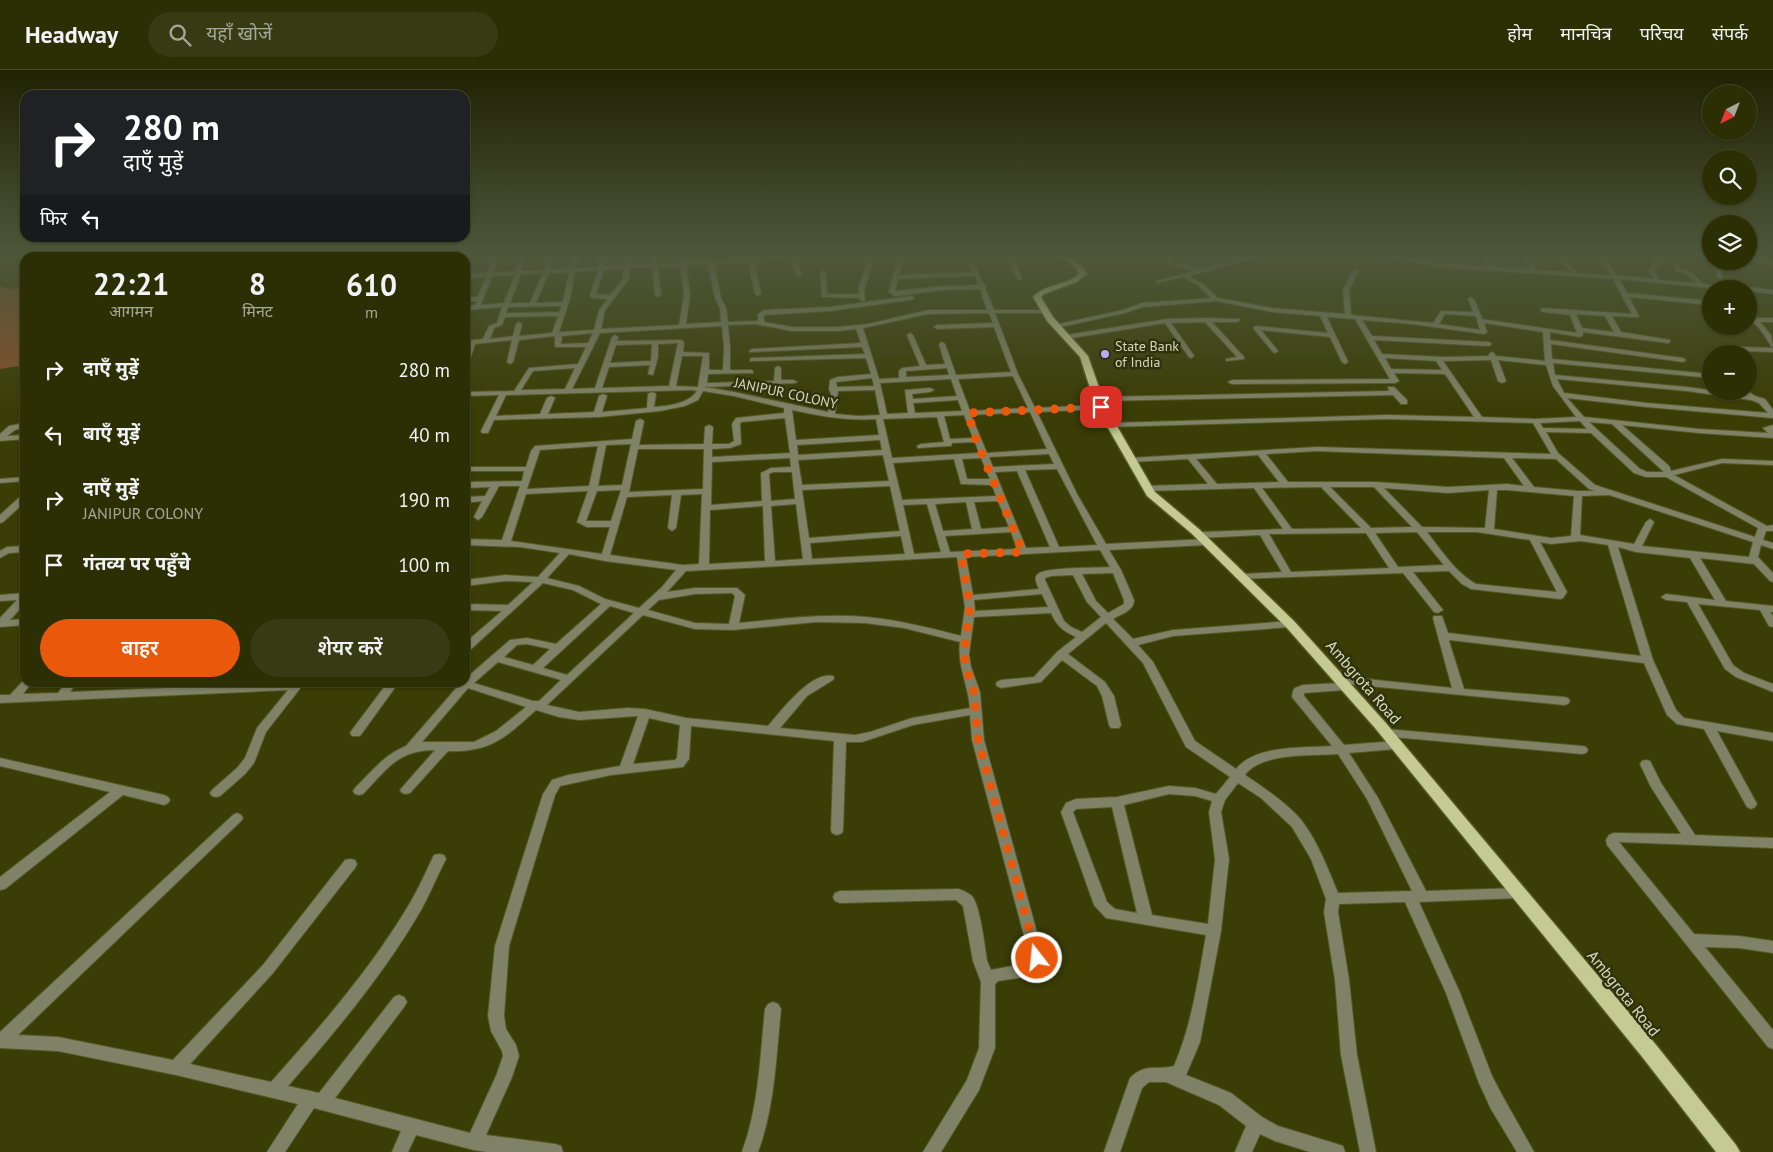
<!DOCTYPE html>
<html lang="hi">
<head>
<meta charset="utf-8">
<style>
	body { margin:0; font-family:"PT Sans","Noto Sans Devanagari",sans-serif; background:#383a13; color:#f1f3f6; height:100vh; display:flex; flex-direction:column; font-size:19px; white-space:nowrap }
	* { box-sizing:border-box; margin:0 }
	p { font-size:16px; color:#a6a89a }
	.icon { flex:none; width:28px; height:28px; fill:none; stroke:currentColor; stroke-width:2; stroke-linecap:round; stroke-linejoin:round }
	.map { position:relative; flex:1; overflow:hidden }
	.details { position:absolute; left:20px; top:182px; width:450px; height:435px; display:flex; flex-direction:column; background:#2c2e04; border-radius:15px; box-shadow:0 1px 4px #0004,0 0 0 1px #484a26 }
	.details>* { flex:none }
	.hud { position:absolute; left:20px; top:20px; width:450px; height:152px; border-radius:15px; box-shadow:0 1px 4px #0004,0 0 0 1px #484a26; background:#202124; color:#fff; overflow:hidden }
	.needle { width:32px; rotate:222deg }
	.buttons { position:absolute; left:1702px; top:15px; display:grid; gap:10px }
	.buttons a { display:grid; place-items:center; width:55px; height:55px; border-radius:50%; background:#2c2e04; box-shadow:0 1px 4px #0004,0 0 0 1px #484a26; font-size:25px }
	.pin { position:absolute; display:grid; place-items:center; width:42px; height:42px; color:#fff; margin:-21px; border-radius:10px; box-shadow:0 2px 8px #0006 }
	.me { position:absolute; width:55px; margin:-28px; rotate:344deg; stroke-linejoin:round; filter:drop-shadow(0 0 4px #0008) }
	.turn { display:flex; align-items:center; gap:18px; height:105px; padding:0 20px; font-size:22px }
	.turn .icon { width:65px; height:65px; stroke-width:2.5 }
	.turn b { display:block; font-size:35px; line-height:42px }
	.then { display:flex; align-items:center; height:48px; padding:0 20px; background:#0003; gap:10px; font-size:19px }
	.eta { display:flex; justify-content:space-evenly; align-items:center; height:85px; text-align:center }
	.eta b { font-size:30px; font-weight:600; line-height:35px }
	.action { display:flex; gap:10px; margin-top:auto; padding:10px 20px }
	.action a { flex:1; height:58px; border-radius:30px; background:#ea580c; color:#fff; font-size:20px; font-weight:600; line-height:58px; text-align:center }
	.action a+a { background:#383a13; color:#f1f3f6 }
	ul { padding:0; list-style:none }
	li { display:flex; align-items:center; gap:15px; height:65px; padding:0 20px }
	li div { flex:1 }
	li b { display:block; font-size:19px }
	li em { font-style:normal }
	header { display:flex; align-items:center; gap:30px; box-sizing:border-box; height:70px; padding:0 25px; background:#2c2e04; border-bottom:1px solid #484a26 }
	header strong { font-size:24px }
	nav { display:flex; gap:28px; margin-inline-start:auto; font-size:18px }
	.search { width:350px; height:45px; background:#383a13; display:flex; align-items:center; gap:12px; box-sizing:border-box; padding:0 18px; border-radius:28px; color:#a6a89a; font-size:19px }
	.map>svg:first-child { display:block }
	.forest { fill:#86502b }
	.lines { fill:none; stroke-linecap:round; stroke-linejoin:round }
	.stream { stroke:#261749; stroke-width:2.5 }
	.minor-casing { stroke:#565925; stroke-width:2 }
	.primary-casing { stroke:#565925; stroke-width:3 }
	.minor { fill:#7f8267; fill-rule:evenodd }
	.primary { fill:#c4ca91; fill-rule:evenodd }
	.route { stroke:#ea580c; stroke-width:9; stroke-dasharray:0 16.2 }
	.poi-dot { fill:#baaaf7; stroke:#30320e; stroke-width:2 }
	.labels { text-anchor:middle; stroke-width:5; stroke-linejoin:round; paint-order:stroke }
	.far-poi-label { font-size:14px; fill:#d6dab8; stroke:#30320e; text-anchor:start }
	.far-street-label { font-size:14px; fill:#d6dab8; stroke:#30320e }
	.street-label { font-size:16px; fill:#d6dab8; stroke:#30320e }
</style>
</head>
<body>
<header>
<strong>Headway</strong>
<div class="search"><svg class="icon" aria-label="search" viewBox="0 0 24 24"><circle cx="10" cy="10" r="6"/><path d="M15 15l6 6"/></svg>यहाँ खोजें</div>
<nav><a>होम</a><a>मानचित्र</a><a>परिचय</a><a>संपर्क</a></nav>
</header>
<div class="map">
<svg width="1773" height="1082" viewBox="0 0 1773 1082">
	<rect width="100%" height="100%" fill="#3a3d05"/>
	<!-- forest -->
	<path class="forest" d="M0,216L10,219L25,216V295L0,299Z"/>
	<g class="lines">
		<!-- stream -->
		<path class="stream" d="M1347,186L1432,195
			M1223,197L1283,186
			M1749,222L1773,224"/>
		<!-- minor casing -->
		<g class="minor-casing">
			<path id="minor" d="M429,186H435L429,188Z
				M465,186H471L468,197L465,199Z
				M493,186H499L493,203L516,201L519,186H525L522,201L544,200L546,186H552L550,200L570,198L572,186H578L576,198L599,197V186H605V196L624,195V186H630L629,195L652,194L651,186H657L658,194L680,192L679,186H685L686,192L790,186H824L797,189L802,205L799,207L796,205L791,189L754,191L761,224L758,226L755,224L748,192L714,194L721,228L726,238L728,252L758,251V244L764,240L830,237L911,226L914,228L911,230L830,241L764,245V252L792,257H839L868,254L928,240H987L980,219L944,220L895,226L889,222L898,186H904L899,205L973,202L969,195L957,186C979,186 976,208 987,217L985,218L994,240H1047L1048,241L1045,243H995L1018,304L1035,338L1101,335L1105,337L1101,339L1037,342L1077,424L1106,474L1206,469L1211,472L1206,475L1109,480L1121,500L1134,530C1134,541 1121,544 1113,549L1133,569L1173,560L1290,551L1295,554L1290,557L1173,566L1138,575L1153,592L1195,671L1236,699C1255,675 1303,678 1332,676L1292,627L1293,621L1295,618L1303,615L1340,613L1334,611L1333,609L1338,606L1452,618L1433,548L1434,546H1442L1448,563L1641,586L1608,475L1581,471L1551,474L1540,472L1567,522L1563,528L1560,529L1471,519L1462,514L1449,501L1413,502L1443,540L1438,543L1434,542L1403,503L1239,509L1237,507L1239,505L1242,504L1282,502L1260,465L1200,468L1195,465L1200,462L1283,459L1254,418L1147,421L1143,418L1144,416L1208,414L1188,389L1132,392H1129V388L1317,377L1551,384L1533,353L1387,349L1109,357L1108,355L1112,353L1387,345L1474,347L1445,304L1394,303L1399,311L1395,313L1232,314L1228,312L1232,310L1390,309L1355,249L1327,247L1348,292L1345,294L1342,292L1330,267L1261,260L1278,281L1275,283L1273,282L1253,258L1256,256L1328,263L1320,246L1272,242L1216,231L1143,237L1125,243L1056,258L1053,256L1054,255L1123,240L1142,233L1211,228L1199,216L1183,207L1156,213V211L1196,201L1169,194L1165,191V186H1171V190L1173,192L1202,199L1253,186H1263L1189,206L1203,214L1218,228L1272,238L1345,244L1343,220L1353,201L1356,199L1359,201L1349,220L1351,245L1433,253L1441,241L1473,242L1468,229L1471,227L1474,229L1482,248L1481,249L1577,263L1570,245L1543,242L1540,240L1543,238L1632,244L1613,209L1442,197L1375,186H1390L1442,193L1489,197L1481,186H1487L1495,197L1531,199L1520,186H1526L1537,200L1571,202L1553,186H1559L1578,203L1611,205L1597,186H1603L1617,205L1654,209L1648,201L1657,189V186H1663V189L1654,201L1660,210L1696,213L1688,205L1676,201L1673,194L1676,192L1679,194L1680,199L1692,203L1703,214L1743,218L1720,219L1619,209L1627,223L1711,231V235L1629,227L1639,246L1638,247L1612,246L1621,262L1670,270V272L1668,273L1583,262V265L1580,267L1550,262V270L1683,288L1686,290L1683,292L1551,274L1552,289L1711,304V308L1553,293L1555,305L1687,317L1746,325V322H1749L1755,326L1765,329L1773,340V348L1647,337L1567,328L1584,347L1699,359L1768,363L1763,358L1773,355V368L1699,363L1622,355L1669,396L1671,401L1722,389L1773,391V395L1722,393L1674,405L1767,456L1773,455V461H1766L1763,470L1773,473V479L1761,475L1758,487L1773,503V512L1770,511L1754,494L1700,488L1726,531L1773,536V542H1770L1773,546V557L1769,556L1760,540L1698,534L1733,595L1744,603L1773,614V622L1736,607L1725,599L1687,532L1666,530L1661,527L1666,524L1715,530L1690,488L1636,482L1618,477L1653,590L1676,640L1684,648L1773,663V671L1717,661L1757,734L1755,737L1751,739L1747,737L1704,659L1677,654L1667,645L1644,593L1450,570L1449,571L1464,619L1564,627L1568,628L1570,631L1568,634L1564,635L1348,614L1349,616L1348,618L1344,620L1304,623V626L1344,675L1396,671L1400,672L1402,675L1400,678L1396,679L1349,683L1378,728L1426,821L1519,818L1524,819L1526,823L1524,827L1519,828L1419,832L1460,923L1492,1006L1503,1027L1534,1082H1517L1491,1039L1479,1013L1446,923L1405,832L1339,834L1338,842L1349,910L1357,985L1376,1082H1360L1341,985L1335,910L1324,842L1326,829L1311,789L1292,757L1261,728L1238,713L1225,730L1221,742L1229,789L1221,861L1200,972L1186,1005L1231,1023L1262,1047L1278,1056L1337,1074L1343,1076L1345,1082H1310L1275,1071L1260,1064L1252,1082H1235L1246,1056L1219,1035L1166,1012H1149L1142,1018L1120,1082H1104L1130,1008C1146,992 1157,1001 1174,996C1192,954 1198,910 1206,865L1106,848L1094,835L1061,742L1066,733L1076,729L1117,727L1169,716L1195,718L1216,724L1230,707L1186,677L1143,593L1106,553L1068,584L1105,612L1114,626L1121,655L1119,658H1111L1109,655L1102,626L1097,616L1062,590L1041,612L1001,618L997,616L996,614L997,612L1001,610L1034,607L1057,582L1076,567C1063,561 1057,556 1051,543L974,547L969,584L971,597L980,622L984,670L1044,888L1037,902L1018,908L998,911L995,914V978L979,1020L941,1082H923L967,1010L979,978L981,912L973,891L963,836L956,830L840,833L835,831L833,827L835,823L840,821L958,819C963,820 968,823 972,826C980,835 985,877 987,891L991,900L1027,893L1030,888L972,670L970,645L913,655L862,672H846L843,760L842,763L837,765L832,763L831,760L834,671L691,656L689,689L683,697L611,705L560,716L555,725L509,876L504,946L506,959L516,975L519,986L512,1007L486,1065L555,1074L561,1076L563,1082H487L474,1080L416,1065L408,1082H392L401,1061L314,1038L285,1082H267L298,1034L176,1005L58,981L0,978V962L233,745L237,743L241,745L243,748L241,751L18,965L58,967L173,990L263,895L345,790L350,789L355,790L357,794L355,798L273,903L190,994L271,1012C321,956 371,899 410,833C419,818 426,801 434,785L439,784L444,785L446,789C437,806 430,824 421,840C384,904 336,961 288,1016L319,1023L394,927L399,925L404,927L407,932L404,937L335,1028L470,1063L496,1006L503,986L502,981L491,961L488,946L495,876L543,724L552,710L568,705L620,696L638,646L579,650L559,647L536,640C507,666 491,683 448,681L410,723L406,724L402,723L400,720L435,680C398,680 387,699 363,724L359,725L355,724L353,721L355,718C371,702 384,685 406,676L459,615L455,612H465V609L510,570L527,568L556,574L601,534L573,520L543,513L469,581L465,582V573L502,541L465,540V534L508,535L533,512L505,511L465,516V510L505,505L538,507L560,483L520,477L465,475V469L502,470L520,416H499L482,447L478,450L474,447L482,431L465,433V427L485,426L490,417L465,418V412L522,411L524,401H465V397H526L531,381L535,376L632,369L636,351L640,349L644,351L639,375L704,374L705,357L709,355L713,357L712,374H729L734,371L732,354L736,348L784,343V338L734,326L703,321L698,330L685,336L660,341L599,347L494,350L488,363H482L481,361L499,325L465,326V322L514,321L529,298L578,294L586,277H555V266L519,270L513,292L510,294L507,292L512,270L475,274L468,296L465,298V285L468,275H465V271L483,269L489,256L497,253L502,237L465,240V236L475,235L477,231H465V227H478L486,207L465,208V204L487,203ZM708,194L715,228L720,238L721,252L686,254L690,225L686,195ZM680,196L684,225L679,255L601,259L605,240L629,209V198L652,197L655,225L658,227L661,225L658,197ZM624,199L623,209L610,225L596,224L604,200ZM598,200L590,226L593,228L608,229L599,240L594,260L559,262L570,229L575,202ZM569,202L563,232L536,233L549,203ZM543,203L530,233H510L521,205ZM515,205L504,233L481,235L492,206ZM975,206L978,215L944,216L895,221L898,209ZM562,236L559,242L506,243L508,237ZM989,243L993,253L937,255L934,257L937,259L994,257L1011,302L956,305L945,274L942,272L939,274L945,294L926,295L913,265L910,263L907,265L920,296L902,298L899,301V308L879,309L863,258L928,244ZM1445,244L1475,246L1478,250L1477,251L1480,260L1439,254ZM1576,244L1605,246L1614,262L1582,258ZM558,246L552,263L519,266L522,254L519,252L516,254L513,266L490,269L494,258L502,255L505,247ZM1362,250L1412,254L1484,264L1487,262L1484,253L1543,262L1545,291L1496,286L1494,283L1492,282L1489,284V286L1444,287L1382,284L1374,270L1489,276L1492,274L1489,272L1372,266ZM755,254L792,261H839L856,259L861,273L752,279L749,281L750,282L862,277L865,284L752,288L750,289V291L866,288L871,304L838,307L830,310L829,319L831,324L828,342L734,322L705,317L706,316L709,317L795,313L797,312L793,310H781V298L778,296L775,298L774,311L707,313L708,304L753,303V301L751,300H730V277L728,255ZM722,256L724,277L723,300H709V283L683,282L684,273L682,270L617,271L618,267L615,265L612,267L595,318L572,319L600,263ZM593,263L588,273L561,274L562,266ZM678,273L669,316L602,318L609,297L650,295L648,304L653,305L658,287V274ZM652,274L651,291L610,293L616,275ZM682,286H703L698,317L676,316ZM1385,288L1436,291L1442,300L1391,299ZM1491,290L1498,311L1502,313L1506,311L1498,290L1546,295L1553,316L1576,347L1535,349L1482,347L1443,291ZM575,298L565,319L521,320L533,301ZM947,298L949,305L906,307V301ZM1013,306L1028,338L970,341L958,309ZM872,308L874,316L837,317L836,312ZM951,309L957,326L913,329L912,324L930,322L934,320L930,318L905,320L908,343L887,344L880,313ZM1557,309L1687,321L1751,330L1759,333L1768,343L1647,333L1564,323ZM692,320L697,321C688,334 668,336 654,337L656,324L652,322L648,324L647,338L602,342L607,326L603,324L599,326L594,342L548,344L555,328L551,326L547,328L540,344L496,346L506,325ZM875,320L880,345L858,346L835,344L838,321ZM958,330L962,341L915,343L913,333ZM792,340C820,346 847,351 876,349L879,365L796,370ZM1030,342L1047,379L987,383L971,345ZM964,345L973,368L950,369L944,346ZM937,347L944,372L921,374L917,376L918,378L948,376H951L952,373L975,372L979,383L892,388L883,349ZM785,348L790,383L712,387V379L730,378L741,374L740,354L741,352ZM1580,351L1587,359L1543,358L1540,353ZM1589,352L1612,354L1664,402H1647L1640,399ZM1546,362L1591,363L1634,403L1646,407H1666L1758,458L1755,467L1595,415L1558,383ZM880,370L882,380L798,385L797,375ZM631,374L622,415L598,416L606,375ZM598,376L589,416L527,419L540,380ZM638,379H704L703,419L629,422ZM1317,381L1504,388L1524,416L1507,414L1448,417L1376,412H1288L1266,384ZM1049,384L1054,394L993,397L989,387ZM883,385L889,411L802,415L798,390ZM1258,385L1279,412L1217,414L1196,389ZM790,388L791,397L771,398L761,403L762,431L711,435L712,392ZM981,388L990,409H967L962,389ZM1512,388L1556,389L1589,419L1595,421H1578L1534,417ZM954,389L961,414L992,415L996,426L902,430L893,393ZM1057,399L1097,475L1059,477L1025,400ZM1017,401L1050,477L1026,478L995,402ZM773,402H792L795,429L771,431L769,404ZM890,416L900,461L809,468L802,420ZM1321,417L1361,458L1292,459L1262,418ZM1330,417H1374L1412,457L1371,458ZM1384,418L1448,423L1489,420L1485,458L1422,457ZM621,420L611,451H586L597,421ZM1497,420H1507L1574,426L1571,466L1551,468L1494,459ZM588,421L577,452L587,457H610L602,484L511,471L526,424ZM702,424L699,494L683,495L610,485L627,427L672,425L668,458L672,461L676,458L681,425ZM1609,425L1753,472L1749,487L1642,476L1654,452L1650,449L1646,452L1634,474L1580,465L1582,426ZM998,431L1009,457L981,459L974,432ZM966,432L972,459L943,461L935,434ZM796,434L803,489L775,491L771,436ZM927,434L941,482L914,484L903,435ZM763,436L765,491L709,494L710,440ZM1011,462L1017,479L950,482L945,466ZM1417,462L1444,495L1398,497L1375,463ZM1427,462H1477L1530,470L1557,522L1476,514C1456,503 1441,480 1427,462ZM1366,463L1389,498L1291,502L1269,464ZM901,466L905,484L812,489L810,473ZM1100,480L1110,497C1097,498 1045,497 1038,504C1033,508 1037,514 1039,519L973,525L966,487ZM569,484L605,491L676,500L662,517L639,538L605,529L579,516L547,508ZM957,487L965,537L961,566C930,558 899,550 866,547C824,543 781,549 739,553L745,525L737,518H695L667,522L686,501ZM1113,503L1124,530V534L1108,543L1096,531L1082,504ZM1073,505L1087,532L1101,547L1082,562L1071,557L1064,551L1045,510V508L1051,506ZM732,523L735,526L729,554L695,553L648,540L659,530L695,524ZM1042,524L1048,537L975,541L974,530ZM610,536L634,543L567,605L543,598ZM643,545L695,559L733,560L816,552L865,553L904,558L960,572C957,595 968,615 970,638L912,648L870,662L855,665L780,658L807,626L833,610L834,608L833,606C812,600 780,642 768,656L686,648L645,639L628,638L579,642L547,635ZM527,574L550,579L533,595L504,587L517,575ZM498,592L561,610L539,631H533L474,613ZM468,618L526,637L496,661L474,672H422ZM649,648L680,655L677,688L675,690L633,694ZM1338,684L1367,729L1412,821L1338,823C1328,799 1318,772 1302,751C1288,734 1263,717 1245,705C1262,682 1311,686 1338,684ZM1169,724L1195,726L1212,731L1209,742L1215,789L1208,854L1152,845L1124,735ZM1112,737L1137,843L1115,839L1107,832L1073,742L1076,739Z
				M869,186H875L864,220L865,231H861L860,228L822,227L820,202L823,200L826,202L827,224H859L858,220Z
				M1008,186H1014L1022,210L1017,209Z
				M1015,186H1058L1067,188L1064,190L1018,188Z
				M1749,188L1773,190V194L1747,191Z
				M1712,191H1718L1723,209L1718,208Z
				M1749,217L1773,220V224L1749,221V219H1746Z
				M1206,248L1239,249L1240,250L1237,252H1212L1244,287V289L1226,291V289L1237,287L1205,252L1171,253L1194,286L1191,288L1189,287L1165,253L1066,269L1063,267L1066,265L1167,249Z
				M1773,248V252H1760L1771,265L1773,277L1771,276C1765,266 1759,255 1749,250L1752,248Z
				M1742,277L1773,278V282L1742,281V284H1736V279Z
				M1388,317H1394L1407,330V334H1401L1393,325L1098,331L1094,329L1098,327L1389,321Z
				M25,353V357L15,360L7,366L25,365V369L0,371V364L9,356Z
				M25,407V411L0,413V409Z
				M25,424V432L3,452L0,453V445L22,425Z
				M25,476V482L9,483L0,488V481L7,477Z
				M25,523V533L10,550L25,549V555L0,557V548L17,530L0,531V525Z
				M25,609V612H32L23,624L58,623L66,612H77L70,622L307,612L302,616L266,662L254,693L245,704L220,726L216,727L212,726L210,723L212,720L237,698L245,688L257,658L288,620L0,633V625H10Z
				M388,612H399L360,666H352L350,663L352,660Z
				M1386,659L1582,676L1586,677L1588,680L1586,683L1582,684L1382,666L1380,663L1382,660Z
				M0,688L164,725L168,727L170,730L168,733L164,735L123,725L5,819L0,820V807L110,722L0,696Z
				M1646,690L1650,691L1661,713L1695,765L1773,768V778L1619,772L1694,864L1739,866L1773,871V883L1739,878L1705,877L1773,960V979L1768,977L1607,775L1606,770L1609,765L1614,763L1681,764L1651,717L1640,694L1642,691Z
				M773,932L778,934L781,939C776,987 775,1036 758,1082H742C759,1036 760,987 765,939L768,934Z"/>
		</g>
		<!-- primary casing -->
		<g class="primary-casing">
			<path id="primary" d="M1060,186C1072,186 1081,194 1087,204L1077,212L1044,224L1041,227L1053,247L1088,286L1106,337L1155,422L1199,459L1294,551L1385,652L1657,976L1736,1075L1740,1082H1716L1643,988L1375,658L1286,557L1191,463L1147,426L1096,337L1080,287L1047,251L1033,227C1046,213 1066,216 1079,204L1076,198Z"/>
		</g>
		<!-- minor -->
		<use href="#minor" class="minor"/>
		<!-- primary -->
		<use href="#primary" class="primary"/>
	</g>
	<!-- sky -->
	<linearGradient id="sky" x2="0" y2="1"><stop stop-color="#202203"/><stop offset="0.55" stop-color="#4f573b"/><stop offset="1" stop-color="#4f573b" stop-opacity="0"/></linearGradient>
	<rect width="1773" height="338" fill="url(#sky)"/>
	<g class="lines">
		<!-- route -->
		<path class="route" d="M1037,888L978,670L974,622L966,597L964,584L970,537L961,484L1023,482L976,370L968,343L1101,337"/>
	</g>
	<!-- markers -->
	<circle class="poi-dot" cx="1105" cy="284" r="5"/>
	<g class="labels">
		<!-- far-poi labels -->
		<g class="far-poi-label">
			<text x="1115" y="281">State Bank<tspan x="1115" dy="16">of India</tspan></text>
		</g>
		<!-- far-street labels -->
		<g class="far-street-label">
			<text transform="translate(786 323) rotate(12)" y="5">JANIPUR COLONY</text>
		</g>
		<!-- street labels -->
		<g class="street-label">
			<text transform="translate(1364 612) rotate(49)" y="6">Ambgrota Road</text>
			<text transform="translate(1624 923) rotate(51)" y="6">Ambgrota Road</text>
		</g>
	</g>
</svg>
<div class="buttons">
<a><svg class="needle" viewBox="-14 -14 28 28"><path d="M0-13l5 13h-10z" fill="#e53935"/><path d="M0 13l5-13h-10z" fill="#a6a89a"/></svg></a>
<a><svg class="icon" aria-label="search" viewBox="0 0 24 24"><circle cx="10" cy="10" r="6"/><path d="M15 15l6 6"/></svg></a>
<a><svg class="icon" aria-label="layers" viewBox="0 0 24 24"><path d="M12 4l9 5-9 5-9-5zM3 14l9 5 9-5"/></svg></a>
<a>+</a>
<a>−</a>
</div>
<div class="pin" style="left:1101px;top:337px;background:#d93025"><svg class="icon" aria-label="arrive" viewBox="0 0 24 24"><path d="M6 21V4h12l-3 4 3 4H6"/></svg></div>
<svg class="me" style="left:1037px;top:888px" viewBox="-20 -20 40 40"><circle r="17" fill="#ea580c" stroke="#fff" stroke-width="3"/><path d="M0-11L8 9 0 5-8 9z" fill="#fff"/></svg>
<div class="hud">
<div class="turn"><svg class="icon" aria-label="right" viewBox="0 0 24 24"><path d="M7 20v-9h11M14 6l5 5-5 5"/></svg><div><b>280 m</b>दाएँ मुड़ें</div></div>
<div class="then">फिर<svg class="icon" aria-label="left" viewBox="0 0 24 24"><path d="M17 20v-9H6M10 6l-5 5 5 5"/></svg></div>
</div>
<section class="details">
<div class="eta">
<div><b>22:21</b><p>आगमन</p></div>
<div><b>8</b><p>मिनट</p></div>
<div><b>610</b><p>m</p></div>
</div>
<ul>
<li><svg class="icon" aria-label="right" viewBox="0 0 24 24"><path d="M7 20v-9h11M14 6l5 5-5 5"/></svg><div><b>दाएँ मुड़ें</b></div><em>280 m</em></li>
<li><svg class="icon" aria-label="left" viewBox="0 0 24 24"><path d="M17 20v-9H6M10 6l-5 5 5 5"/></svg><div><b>बाएँ मुड़ें</b></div><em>40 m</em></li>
<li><svg class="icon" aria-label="right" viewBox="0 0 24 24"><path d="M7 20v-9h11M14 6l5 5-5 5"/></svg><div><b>दाएँ मुड़ें</b><p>JANIPUR COLONY</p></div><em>190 m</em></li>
<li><svg class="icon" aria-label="arrive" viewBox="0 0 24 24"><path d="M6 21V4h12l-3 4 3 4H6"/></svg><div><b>गंतव्य पर पहुँचे</b></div><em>100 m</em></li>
</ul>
<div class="action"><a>बाहर</a><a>शेयर करें</a></div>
</section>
</div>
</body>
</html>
